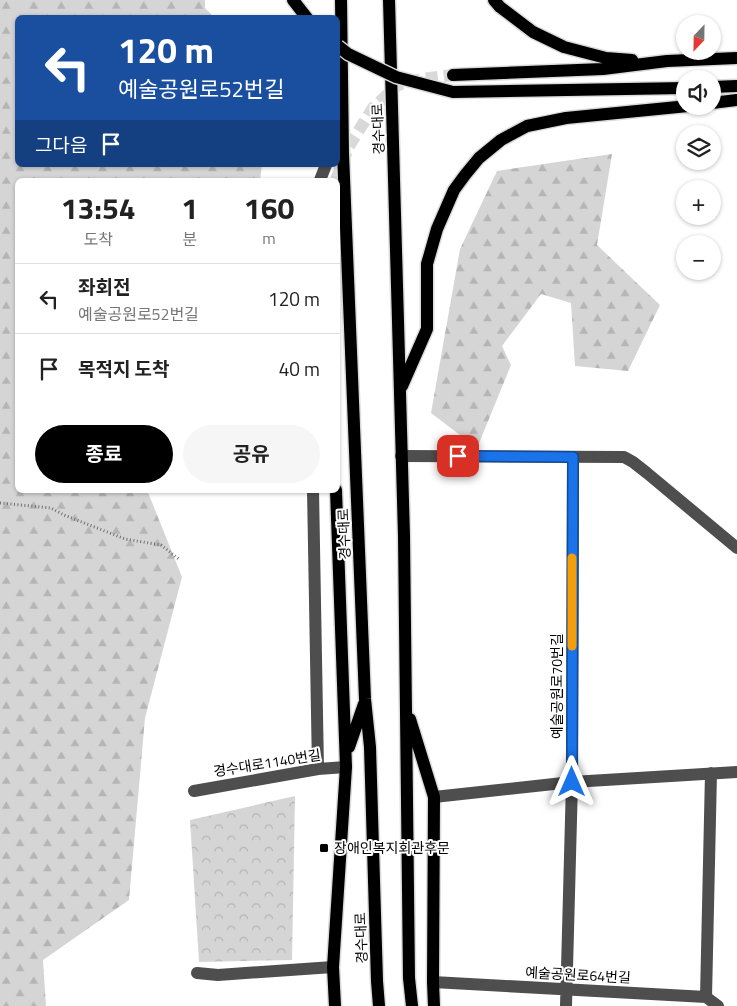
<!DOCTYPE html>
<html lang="ko">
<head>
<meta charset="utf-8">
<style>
	body { margin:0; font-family:"Titillium Web","Noto Sans KR",sans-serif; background:#f6f6f6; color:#222; height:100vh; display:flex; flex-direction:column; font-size:19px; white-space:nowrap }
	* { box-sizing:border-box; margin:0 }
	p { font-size:16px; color:#767676 }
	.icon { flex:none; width:28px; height:28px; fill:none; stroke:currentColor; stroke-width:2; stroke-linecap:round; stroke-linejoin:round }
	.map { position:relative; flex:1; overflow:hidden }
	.drawer { position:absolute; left:15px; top:178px; width:325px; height:315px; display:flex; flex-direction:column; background:#fff; border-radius:8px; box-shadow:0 1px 4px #0004 }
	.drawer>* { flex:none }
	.hud { position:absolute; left:15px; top:15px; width:325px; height:152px; border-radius:8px; box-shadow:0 1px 4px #0004; background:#1a4fa0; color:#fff; overflow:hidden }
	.needle { width:32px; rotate:202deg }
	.controls { position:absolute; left:676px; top:15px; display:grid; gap:10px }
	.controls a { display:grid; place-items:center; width:45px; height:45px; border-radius:50%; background:#fff; box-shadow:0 1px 4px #0004; font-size:25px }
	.pin { position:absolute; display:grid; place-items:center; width:42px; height:42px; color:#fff; margin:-21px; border-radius:10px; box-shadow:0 2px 8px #0006 }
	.me { position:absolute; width:55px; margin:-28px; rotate:0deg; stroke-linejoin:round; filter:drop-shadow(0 0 4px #0008) }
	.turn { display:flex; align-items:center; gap:18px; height:105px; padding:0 20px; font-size:22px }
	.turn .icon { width:65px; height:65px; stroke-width:2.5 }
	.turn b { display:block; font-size:35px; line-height:42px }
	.then { display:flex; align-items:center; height:48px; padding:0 20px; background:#0003; gap:10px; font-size:19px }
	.eta { display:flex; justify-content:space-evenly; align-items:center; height:85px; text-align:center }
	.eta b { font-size:30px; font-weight:700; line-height:35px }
	.action { display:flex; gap:10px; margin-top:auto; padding:10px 20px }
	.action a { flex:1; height:58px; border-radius:30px; background:#000; color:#fff; font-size:20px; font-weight:700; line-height:58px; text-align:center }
	.action a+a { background:#f6f6f6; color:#222 }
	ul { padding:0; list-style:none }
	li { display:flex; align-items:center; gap:15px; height:70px; padding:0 20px; border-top:1px solid #e0e0e0 }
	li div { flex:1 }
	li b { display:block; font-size:19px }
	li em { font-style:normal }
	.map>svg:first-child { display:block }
	.forest { fill:url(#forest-firs) }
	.park { fill:url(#park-crowns) }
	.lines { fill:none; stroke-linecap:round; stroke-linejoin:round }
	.major-tunnel { stroke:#d9d9d9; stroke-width:12; stroke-dasharray:12 6; stroke-linecap:butt }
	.major-casing { stroke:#dbdbdb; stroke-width:15 }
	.path { stroke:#707070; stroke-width:3; stroke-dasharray:1 2.5; stroke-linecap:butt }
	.minor { stroke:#4e4e4e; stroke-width:12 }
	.major { stroke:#000; stroke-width:12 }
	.major-bridge-casing { stroke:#dbdbdb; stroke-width:15; stroke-linecap:butt }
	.major-bridge { stroke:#000; stroke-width:12 }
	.route-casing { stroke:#114b97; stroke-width:12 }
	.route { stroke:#1a73e8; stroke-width:9 }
	.slow { stroke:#f59e0b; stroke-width:9 }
	.poi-dot { fill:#000; stroke:#fff; stroke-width:2 }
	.labels { text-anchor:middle; stroke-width:4; stroke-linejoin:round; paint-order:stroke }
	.street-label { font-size:14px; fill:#000; stroke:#fff }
	.poi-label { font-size:14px; fill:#000; stroke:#fff; text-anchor:start }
</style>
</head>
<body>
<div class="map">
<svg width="737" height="1006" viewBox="0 0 737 1006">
	<defs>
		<pattern id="forest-firs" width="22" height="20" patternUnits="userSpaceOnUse" patternTransform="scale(1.25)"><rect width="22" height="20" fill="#d5d5d5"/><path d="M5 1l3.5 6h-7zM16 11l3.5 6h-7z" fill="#b5b5b5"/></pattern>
		<pattern id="park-crowns" width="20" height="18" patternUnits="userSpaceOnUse" patternTransform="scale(1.25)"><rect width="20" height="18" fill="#d5d5d5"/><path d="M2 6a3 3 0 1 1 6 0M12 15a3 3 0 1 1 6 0" fill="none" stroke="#b5b5b5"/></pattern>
	</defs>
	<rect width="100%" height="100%" fill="#fff"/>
	<!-- forest -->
	<path class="forest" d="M0,0H205V8L214,17L18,18V165H262L260,180H18V490H147L182,577L145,718L129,900L43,960L46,1006H0Z
		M612,154L597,245L660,305L628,371L575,366L571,303L541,294L502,346L511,365L477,448L431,413L460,249L497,171Z"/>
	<!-- park -->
	<path class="park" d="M295,796L292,960L199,962L190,820Z"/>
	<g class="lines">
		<!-- major-tunnel -->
		<path class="major-tunnel" d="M336,180L349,146L373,108L398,85L421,79L453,75"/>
		<!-- major casing -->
		<g class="major-casing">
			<path id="major" d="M293,0L307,18
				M341,0L343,153L365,699L370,747L377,981L379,1006
				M389,0L404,536L409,978L412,1006
				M494,0L500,7L533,32L564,47L606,58L632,60
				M453,75L603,69L667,61L737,58
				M712,87L737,86
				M712,103L737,100
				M402,386L427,329V264L437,229L454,190L465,175L479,158L501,140L527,126L566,118L688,106
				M410,719L434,797L433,982L434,1006
				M349,747L364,704
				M335,1006L333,967L346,767L336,490"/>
		</g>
		<!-- path -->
		<path class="path" d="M0,503L51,508L64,515L125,539L161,545L180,560"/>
		<!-- minor -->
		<path class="minor" d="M320,180L326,165
			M401,456L624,457L633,462L647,473L737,548
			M313,490L318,769
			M194,791L318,769L346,767
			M434,797L572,782L737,772
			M197,973L218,975L333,967
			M433,982L706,997L718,1006
			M706,997L711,773
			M566,1006L572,782L573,457"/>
		<!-- major -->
		<use href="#major" class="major"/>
		<!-- major-bridge casing -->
		<g class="major-bridge-casing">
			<path id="major-bridge" d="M338,46L348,54L396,77L453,92L685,88"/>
		</g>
		<!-- major-bridge -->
		<use href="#major-bridge" class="major-bridge"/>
	</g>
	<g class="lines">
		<!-- route casing -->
		<g class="route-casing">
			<path id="route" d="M458,456L573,457L572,782"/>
		</g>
		<!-- route -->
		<use href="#route" class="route"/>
		<!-- slow -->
		<path class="slow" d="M572,646V558"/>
	</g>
	<!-- markers -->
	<rect class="poi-dot" x="319" y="843" width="10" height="10" rx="2.5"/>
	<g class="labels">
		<!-- street labels -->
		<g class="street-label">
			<text transform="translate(378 129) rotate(-92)" y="5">경수대로</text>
			<text transform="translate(344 534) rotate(-92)" y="5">경수대로</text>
			<text transform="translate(557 686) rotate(-90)" y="5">예술공원로70번길</text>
			<text transform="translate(267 763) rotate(-9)" y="5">경수대로1140번길</text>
			<text transform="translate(361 938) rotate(-92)" y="5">경수대로</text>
			<text transform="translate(578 975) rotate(3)" y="5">예술공원로64번길</text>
		</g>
		<!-- poi labels -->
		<g class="poi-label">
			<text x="334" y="853">장애인복지회관후문</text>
		</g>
	</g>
</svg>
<div class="controls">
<a><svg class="needle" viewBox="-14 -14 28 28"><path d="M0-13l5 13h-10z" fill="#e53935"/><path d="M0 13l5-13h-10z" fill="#767676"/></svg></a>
<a><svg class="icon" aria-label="sound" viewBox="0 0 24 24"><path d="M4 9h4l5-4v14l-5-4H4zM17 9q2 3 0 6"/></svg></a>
<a><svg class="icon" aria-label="layers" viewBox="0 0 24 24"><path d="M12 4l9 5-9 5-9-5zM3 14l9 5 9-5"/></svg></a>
<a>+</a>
<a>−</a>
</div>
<div class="pin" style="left:458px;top:456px;background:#d93025"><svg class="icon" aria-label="arrive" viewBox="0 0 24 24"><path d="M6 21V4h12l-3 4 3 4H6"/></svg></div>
<svg class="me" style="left:572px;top:782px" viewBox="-20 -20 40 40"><path d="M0-17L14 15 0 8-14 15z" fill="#1a73e8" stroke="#fff" stroke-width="4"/></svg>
<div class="hud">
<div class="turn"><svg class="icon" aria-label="left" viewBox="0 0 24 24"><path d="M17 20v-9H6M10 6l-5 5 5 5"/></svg><div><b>120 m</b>예술공원로52번길</div></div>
<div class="then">그다음<svg class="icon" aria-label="arrive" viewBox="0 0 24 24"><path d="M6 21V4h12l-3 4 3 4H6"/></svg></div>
</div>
<section class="drawer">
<div class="eta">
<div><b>13:54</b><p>도착</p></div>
<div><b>1</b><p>분</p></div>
<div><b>160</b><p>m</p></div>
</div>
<ul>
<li><svg class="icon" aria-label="left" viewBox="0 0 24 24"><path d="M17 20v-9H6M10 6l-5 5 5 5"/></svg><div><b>좌회전</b><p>예술공원로52번길</p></div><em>120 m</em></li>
<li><svg class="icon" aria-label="arrive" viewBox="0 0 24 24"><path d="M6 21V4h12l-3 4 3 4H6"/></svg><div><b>목적지 도착</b></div><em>40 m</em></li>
</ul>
<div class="action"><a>종료</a><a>공유</a></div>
</section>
</div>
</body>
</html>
